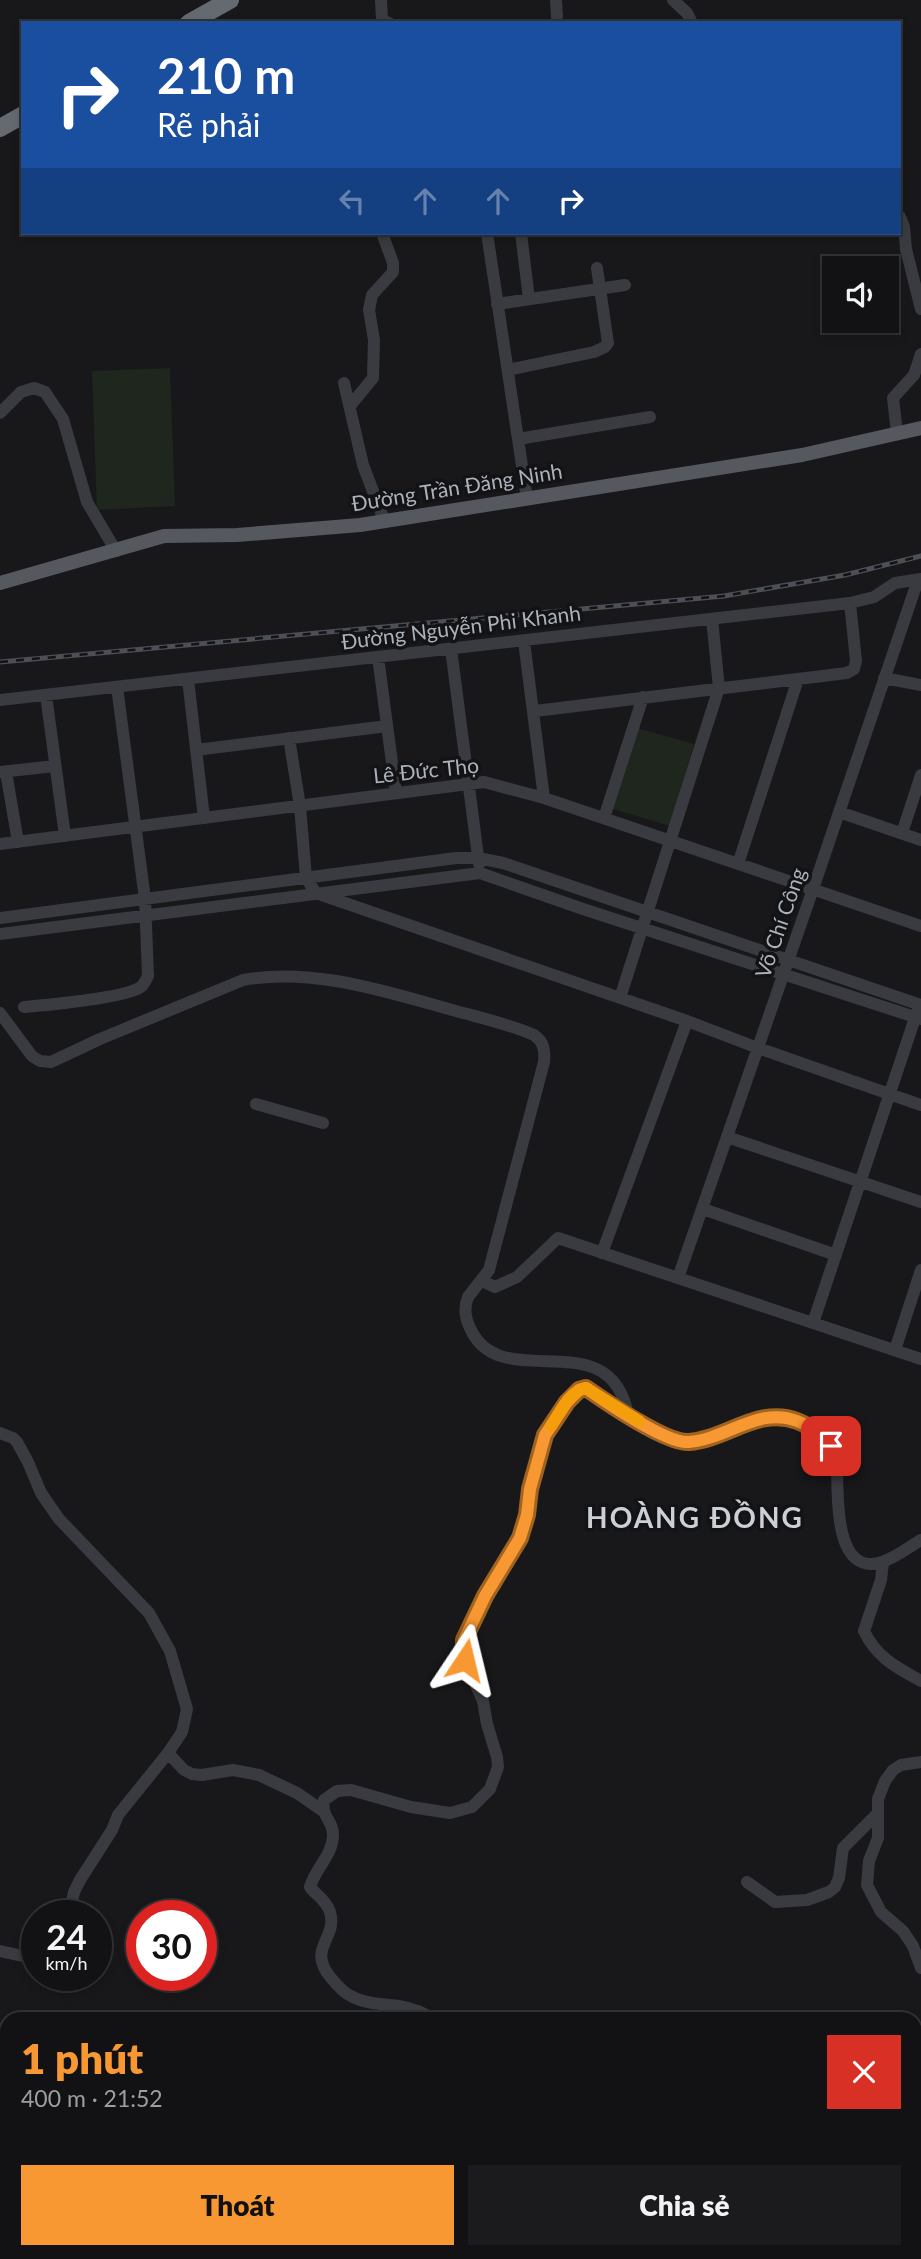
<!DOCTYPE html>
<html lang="vi">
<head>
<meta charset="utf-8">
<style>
	body { margin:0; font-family:Lato,sans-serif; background:#1b1b1d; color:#f1f3f6; height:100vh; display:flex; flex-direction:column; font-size:26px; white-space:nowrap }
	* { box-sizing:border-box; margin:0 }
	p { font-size:23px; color:#9c9ea0 }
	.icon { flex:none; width:38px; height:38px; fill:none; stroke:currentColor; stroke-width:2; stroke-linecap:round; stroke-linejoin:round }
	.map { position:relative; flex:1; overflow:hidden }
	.side { position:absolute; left:0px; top:2012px; width:922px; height:247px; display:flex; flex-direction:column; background:#121214; border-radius:21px 21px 0 0; box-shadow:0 4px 10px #0003,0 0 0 2px #313234 }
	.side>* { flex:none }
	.banner { position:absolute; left:21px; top:21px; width:880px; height:214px; border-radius:0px; box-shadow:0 4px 10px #0003,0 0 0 2px #313234; background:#1a4fa0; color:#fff; overflow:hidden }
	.buttons { position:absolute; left:822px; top:256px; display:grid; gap:14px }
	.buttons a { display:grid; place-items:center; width:77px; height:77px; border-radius:0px; background:#121214; box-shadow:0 4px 10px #0003,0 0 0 2px #313234; font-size:35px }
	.speed { position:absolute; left:21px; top:1900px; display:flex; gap:14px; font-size:35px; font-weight:700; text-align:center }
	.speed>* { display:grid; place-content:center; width:91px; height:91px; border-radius:50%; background:#121214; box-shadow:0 4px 10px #0003,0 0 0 2px #313234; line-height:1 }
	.speed small { font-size:18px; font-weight:400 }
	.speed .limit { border:10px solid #d22; background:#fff; color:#111 }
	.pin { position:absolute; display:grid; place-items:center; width:60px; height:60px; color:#fff; margin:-30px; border-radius:14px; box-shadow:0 4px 10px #0006 }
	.me { position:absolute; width:77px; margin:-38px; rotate:10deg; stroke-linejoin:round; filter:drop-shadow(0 0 5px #0008) }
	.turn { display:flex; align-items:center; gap:24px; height:147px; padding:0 21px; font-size:32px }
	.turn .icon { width:91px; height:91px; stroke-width:2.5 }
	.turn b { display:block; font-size:49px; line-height:60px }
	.lanes { display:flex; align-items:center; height:66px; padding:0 21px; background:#0003; justify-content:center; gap:35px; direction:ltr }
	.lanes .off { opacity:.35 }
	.round { display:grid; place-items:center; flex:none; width:74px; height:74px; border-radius:0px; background:#1b1b1d }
	.headline { display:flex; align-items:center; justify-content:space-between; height:119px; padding:0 21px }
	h1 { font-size:42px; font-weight:800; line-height:52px; color:#f89832 }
	.action { display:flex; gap:14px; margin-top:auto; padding:14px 21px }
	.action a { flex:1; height:80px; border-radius:0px; background:#f89832; color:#111; font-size:28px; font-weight:800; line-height:80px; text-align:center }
	.action a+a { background:#1b1b1d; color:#f1f3f6 }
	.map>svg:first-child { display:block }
	.green { fill:#1e261e }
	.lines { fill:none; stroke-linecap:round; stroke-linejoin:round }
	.minor { stroke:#393b40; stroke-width:12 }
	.major { stroke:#55585f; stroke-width:14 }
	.highway { stroke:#656a71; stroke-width:18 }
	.rail-casing { stroke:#4c4f55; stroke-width:5 }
	.rail { stroke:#131315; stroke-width:2.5; stroke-dasharray:8; stroke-linecap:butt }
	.route-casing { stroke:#a16320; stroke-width:18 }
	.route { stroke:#f89832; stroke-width:12 }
	.slow { stroke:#f59e0b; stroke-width:12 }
	.labels { text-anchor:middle; stroke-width:7; stroke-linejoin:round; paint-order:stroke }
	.street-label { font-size:21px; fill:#aab2bb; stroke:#131315 }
	.district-label { font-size:28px; font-weight:bold; letter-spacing:2px; fill:#cbd0d6; stroke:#131315 }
</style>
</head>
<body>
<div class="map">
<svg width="921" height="2259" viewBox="0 0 921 2259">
	<rect width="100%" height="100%" fill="#18181a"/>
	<!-- green -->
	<path class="green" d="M170,368L175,506L97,510L92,371Z
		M637,728L694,744L670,826L613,809Z"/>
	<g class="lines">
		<!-- minor -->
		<path class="minor" d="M381,0L382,20L389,23
			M556,0L557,17
			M673,0L687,13L692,23
			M900,217L904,227L906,249L921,309
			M487,233L527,499
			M521,233L529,299
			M497,304L625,285
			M508,370L594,352L605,347L608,343L597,268
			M344,383L363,465L384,520
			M350,406L373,378L374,340L369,310L372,295L393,272V263L382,233
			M0,413L21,392L34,388L45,392L63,419L87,502L116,551
			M897,433L893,398L914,375L921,354
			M518,439L650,417
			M524,641L544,798
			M451,649L479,864
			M378,657L396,793
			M884,678L921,685
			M188,679L204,818
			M46,695L65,836
			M0,700L850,603L874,597L895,583L921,579
			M535,711L847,673L854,669L856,661L850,603
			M289,738L300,806L306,878L316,893L687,1021L758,1048L921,1105
			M196,750L387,726
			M0,772L55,766
			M6,772L18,842
			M839,812L921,840
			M604,818L643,697
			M902,833L921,775
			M0,844L484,782L544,798L921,926
			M738,864L798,679
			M0,918L456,858H478L503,863L921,1005
			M0,934L480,873L583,909L921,1019
			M620,998L719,688L712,619
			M24,1007C46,1005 129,998 142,986C144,984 147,978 148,976L145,899L117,687
			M0,1013L32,1056L40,1061L51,1062L100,1039L243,980C314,967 387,992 456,1011C481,1018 509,1024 534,1035C544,1042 545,1050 544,1062L489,1270L468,1297C464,1307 465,1318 470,1328C500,1397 610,1319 628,1415
			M256,1104L323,1123
			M727,1137L921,1202
			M703,1209L836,1255
			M602,1253L687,1021
			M678,1278L813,889L918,580
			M482,1281L495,1287L517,1277L558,1238L921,1359
			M813,1323L917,1012
			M895,1350L921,1270
			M0,1433L13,1438L17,1442L28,1462L41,1493L59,1519L149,1613L170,1651L187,1709L182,1732L168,1753L118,1815L112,1830L80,1880L74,1892L69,1916
			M883,1562L881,1580L864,1631C877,1658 896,1667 921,1681
			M168,1753L184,1770L192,1774L202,1775L233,1770L259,1775L297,1793L323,1811
			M921,1762L901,1765L893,1770L885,1781L878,1799V1838L869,1861L867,1885L881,1912L903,1931L913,1946L921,1968
			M747,1882L775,1902L807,1900L829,1892L835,1887L839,1878L843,1848L877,1814
			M0,1951L37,1959
			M434,2020C424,2013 411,2008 399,2006C383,2004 365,2004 351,1996C344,1993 336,1984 331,1978C306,1948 338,1939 330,1912C326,1900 317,1896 310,1887C315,1869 332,1856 333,1836C334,1820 321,1819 324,1800L337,1791L351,1790L411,1807L450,1813L472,1807L490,1789L498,1767L497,1757L487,1724L483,1701L465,1660V1640L485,1596L520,1538L527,1515L530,1489L545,1435L567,1402L579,1390L586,1388L672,1439C677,1440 683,1442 688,1442C693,1442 699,1440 704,1438C743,1429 767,1406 808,1426C824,1434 832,1445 837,1462C838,1490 832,1578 882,1562C895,1558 909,1547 921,1540
			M507,2259L508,2252"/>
		<!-- major -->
		<path class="major" d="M0,583L164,536L237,535L360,525L802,455L921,428"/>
		<!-- highway -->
		<path class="highway" d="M189,23L230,0
			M0,128L23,115"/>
		<!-- rail casing -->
		<g class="rail-casing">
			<path id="rail" d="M0,662L724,596L845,575L921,556"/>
		</g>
		<!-- rail -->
		<use href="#rail" class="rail"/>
	</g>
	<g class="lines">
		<!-- route casing -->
		<g class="route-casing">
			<path id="route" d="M465,1660L464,1640L485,1596L520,1538L527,1515L530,1489L545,1435L567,1402L579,1390L586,1388C606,1402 667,1444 689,1442C727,1439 759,1406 797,1421C812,1427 821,1433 831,1446"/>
		</g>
		<!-- route -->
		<use href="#route" class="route"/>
		<!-- slow -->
		<path class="slow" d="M551,1426C560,1413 569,1391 586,1388L639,1421"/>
	</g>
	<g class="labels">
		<!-- street labels -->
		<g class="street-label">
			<text transform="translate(457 488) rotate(-9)" y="7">Đường Trần Đăng Ninh</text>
			<text transform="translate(461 628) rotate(-7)" y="7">Đường Nguyễn Phi Khanh</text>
			<text transform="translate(426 771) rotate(-6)" y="7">Lê Đức Thọ</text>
			<text transform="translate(781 923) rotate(-71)" y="7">Võ Chí Công</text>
		</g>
		<!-- district labels -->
		<g class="district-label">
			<text x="695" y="1528">HOÀNG ĐỒNG</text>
		</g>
	</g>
</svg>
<div class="buttons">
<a><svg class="icon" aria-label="sound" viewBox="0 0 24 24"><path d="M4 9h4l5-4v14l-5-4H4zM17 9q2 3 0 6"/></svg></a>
</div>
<div class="speed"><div>24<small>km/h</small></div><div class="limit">30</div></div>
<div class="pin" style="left:831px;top:1446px;background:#d93025"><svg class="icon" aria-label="arrive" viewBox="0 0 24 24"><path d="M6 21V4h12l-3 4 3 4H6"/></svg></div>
<svg class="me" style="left:465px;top:1660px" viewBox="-20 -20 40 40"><path d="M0-17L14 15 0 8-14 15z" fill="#f89832" stroke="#fff" stroke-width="4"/></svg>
<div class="banner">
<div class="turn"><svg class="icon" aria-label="right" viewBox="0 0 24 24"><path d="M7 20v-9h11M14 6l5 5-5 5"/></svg><div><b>210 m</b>Rẽ phải</div></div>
<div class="lanes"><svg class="icon off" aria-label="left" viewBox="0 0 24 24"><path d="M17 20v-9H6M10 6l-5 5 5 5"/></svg><svg class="icon off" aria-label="ahead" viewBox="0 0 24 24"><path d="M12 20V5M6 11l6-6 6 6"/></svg><svg class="icon off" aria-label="ahead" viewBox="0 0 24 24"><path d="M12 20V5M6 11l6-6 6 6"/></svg><svg class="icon" aria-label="right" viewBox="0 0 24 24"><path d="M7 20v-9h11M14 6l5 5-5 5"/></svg></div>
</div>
<section class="side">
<div class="headline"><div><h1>1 phút</h1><p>400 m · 21:52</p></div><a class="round" style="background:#d93025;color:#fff"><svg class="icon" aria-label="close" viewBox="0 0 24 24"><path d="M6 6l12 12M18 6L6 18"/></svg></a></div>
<div class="action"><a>Thoát</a><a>Chia sẻ</a></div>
</section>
</div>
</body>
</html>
